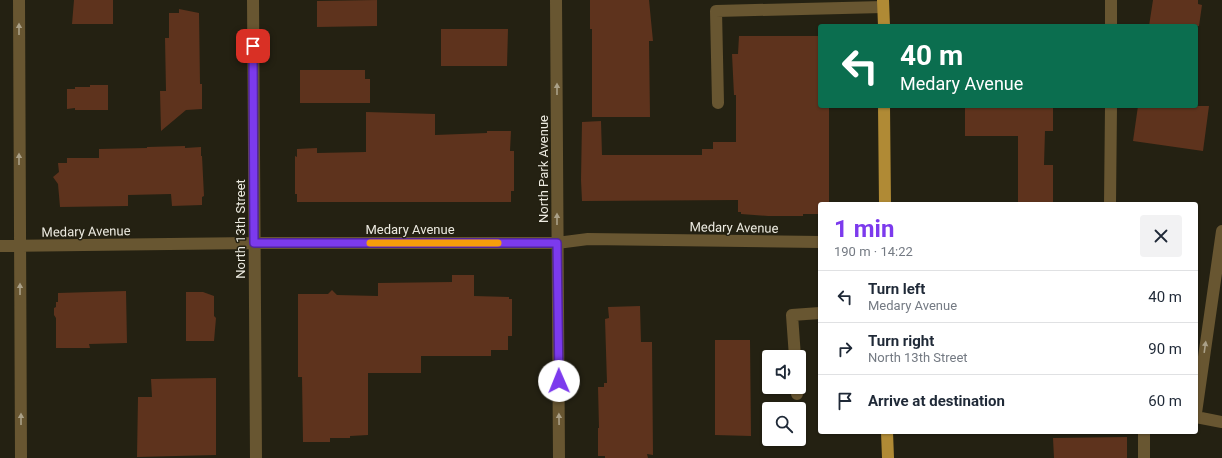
<!DOCTYPE html>
<html lang="en">
<head>
<meta charset="utf-8">
<style>
	body { margin:0; font-family:Roboto,sans-serif; background:#f2f2f3; color:#1f2937; height:100vh; display:flex; flex-direction:column; font-size:15px; white-space:nowrap }
	* { box-sizing:border-box; margin:0 }
	p { font-size:13px; color:#747a83 }
	.icon { flex:none; width:22px; height:22px; fill:none; stroke:currentColor; stroke-width:2; stroke-linecap:round; stroke-linejoin:round }
	.map { position:relative; flex:1; overflow:hidden }
	.drawer { position:absolute; left:818px; top:202px; width:380px; height:232px; display:flex; flex-direction:column; background:#fff; border-radius:4px; box-shadow:0 1px 3px #0004 }
	.drawer>* { flex:none }
	.hud { position:absolute; left:818px; top:24px; width:380px; height:84px; border-radius:4px; box-shadow:0 1px 3px #0004; background:#0b6e4f; color:#fff; overflow:hidden }
	.tools { position:absolute; left:762px; top:350px; display:grid; gap:8px }
	.tools a { display:grid; place-items:center; width:44px; height:44px; border-radius:4px; background:#fff; box-shadow:0 1px 3px #0004; font-size:20px }
	.pin { position:absolute; display:grid; place-items:center; width:34px; height:34px; color:#fff; margin:-17px; border-radius:8px; box-shadow:0 2px 6px #0006 }
	.me { position:absolute; width:44px; margin:-22px; rotate:359deg; stroke-linejoin:round; filter:drop-shadow(0 0 3px #0008) }
	.turn { display:flex; align-items:center; gap:14px; height:84px; padding:0 16px; font-size:18px }
	.turn .icon { width:52px; height:52px; stroke-width:2.5 }
	.turn b { display:block; font-size:28px; line-height:34px }
	.round { display:grid; place-items:center; flex:none; width:42px; height:42px; border-radius:4px; background:#f2f2f3 }
	.overview { display:flex; align-items:center; justify-content:space-between; height:68px; padding:0 16px }
	h1 { font-size:24px; font-weight:700; line-height:30px; color:#7c3aed }
	ul { padding:0; list-style:none }
	li { display:flex; align-items:center; gap:12px; height:52px; padding:0 16px; border-top:1px solid #e0e1e3 }
	li div { flex:1 }
	li b { display:block; font-size:15px }
	li em { font-style:normal }
	.map>svg:first-child { display:block }
	.building { fill:#5e331d }
	.lines { fill:none; stroke-linecap:round; stroke-linejoin:round }
	.minor { stroke:#685631; stroke-width:12 }
	.major { stroke:#b08a35; stroke-width:12 }
	.oneway { fill:#aaa088 }
	.route-casing { stroke:#51269a; stroke-width:10 }
	.route { stroke:#7c3aed; stroke-width:7 }
	.slow { stroke:#f59e0b; stroke-width:7 }
	.labels { text-anchor:middle; stroke-width:3; stroke-linejoin:round; paint-order:stroke }
	.street-label { font-size:13px; fill:#eceae0; stroke:#242112 }
</style>
</head>
<body>
<div class="map">
<svg width="1222" height="458" viewBox="0 0 1222 458">
	<rect width="100%" height="100%" fill="#242112"/>
	<!-- building -->
	<path class="building" d="M74,0H113V24H72Z
		M377,0V26L317,27V1Z
		M590,0H649L653,41H649L650,117H592V29H590Z
		M1153,0H1198V4L1202,5L1199,26H1149Z
		M179,9L199,13L200,84H202V109L186,110L161,131L160,91H166L165,38H169V13H179Z
		M441,29H508L507,66H441Z
		M739,36H820V106H829V204H820V214H803V216H768L741,214V212H738V200L582,201L581,180L582,122L601,121L602,155H702V149H713V142H736V95H734L732,54H738Z
		M300,70H365V79H370V103H300Z
		M90,85H108V110H75V108L67,109V89H75V87H90Z
		M965,106H1053V131H1045L1044,165H1053V204H1018V136H965Z
		M1138,106H1209L1203,151L1133,141Z
		M366,112L435,114V135L487,133V131H511L510,151H514V191H511V202H297V194H295V156L297,157V149L317,148V153L366,152Z
		M185,146V148L201,147V156H202L204,196L202,197V205L172,206L171,194L128,195V206L60,207L58,184L53,177L59,172L58,163H67V158H99V149L147,148V147Z
		M452,275H474V296L509,297V299H512V336H508V350H491V356H421V373H368V435L350,436V438H330V442H303L302,377H298V294H328L332,290L337,295L378,296V283L452,282Z
		M126,291L127,343L89,344L90,348H56V318L54,315V308L56,307V302H58V293Z
		M186,292H203L214,296V316L216,318L214,341H186Z
		M640,306L641,342H652L653,455L647,454L648,458H605V456H598V428H599L598,387H604V383H607L605,319L609,318L608,307Z
		M715,340H750L751,436L715,435Z
		M216,378V455L137,457L138,397H152L151,379Z
		M1127,437V458H1054L1053,438Z"/>
	<g class="lines">
		<!-- minor -->
		<path class="minor" d="M19,0L21,458
			M253,0L256,458
			M556,0L559,458
			M1111,26V0
			M718,103L716,11L883,7
			M1110,204L1111,106
			M0,246L254,243H557L588,239L820,242
			M795,357L792,315L820,313
			M797,387V394
			M1196,413L1222,231
			M1196,417L1222,422
			M1144,432V458"/>
		<!-- major -->
		<path class="major" d="M883,0L884,26
			M884,106L885,204
			M887,432L888,458"/>
	</g>
	<!-- one-way arrows -->
	<defs><path id="oneway-solid" d="M-6-.8H1V-3.2L6.5 0L1 3.2V.8H-6Z"/></defs>
	<g class="oneway">
		<use href="#oneway-solid" transform="translate(19 29) rotate(-90)"/>
		<use href="#oneway-solid" transform="translate(557 89) rotate(-90)"/>
		<use href="#oneway-solid" transform="translate(19 159) rotate(-90)"/>
		<use href="#oneway-solid" transform="translate(557 219) rotate(-90)"/>
		<use href="#oneway-solid" transform="translate(20 289) rotate(-90)"/>
		<use href="#oneway-solid" transform="translate(1205 347) rotate(-82)"/>
		<use href="#oneway-solid" transform="translate(21 419) rotate(-90)"/>
		<use href="#oneway-solid" transform="translate(559 419) rotate(-91)"/>
	</g>
	<g class="lines">
		<!-- route casing -->
		<g class="route-casing">
			<path id="route" d="M253,46L254,243H557L559,381"/>
		</g>
		<!-- route -->
		<use href="#route" class="route"/>
		<!-- slow -->
		<path class="slow" d="M370,243H498"/>
	</g>
	<g class="labels">
		<!-- street labels -->
		<g class="street-label">
			<text transform="translate(543 169) rotate(-90)" y="5">North Park Avenue</text>
			<text transform="translate(734 227) rotate(1)" y="5">Medary Avenue</text>
			<text transform="translate(240 229) rotate(-90)" y="5">North 13th Street</text>
			<text x="410" y="234">Medary Avenue</text>
			<text transform="translate(86 231) rotate(-1)" y="5">Medary Avenue</text>
		</g>
	</g>
</svg>
<div class="tools">
<a><svg class="icon" aria-label="sound" viewBox="0 0 24 24"><path d="M4 9h4l5-4v14l-5-4H4zM17 9q2 3 0 6"/></svg></a>
<a><svg class="icon" aria-label="search" viewBox="0 0 24 24"><circle cx="10" cy="10" r="6"/><path d="M15 15l6 6"/></svg></a>
</div>
<div class="pin" style="left:253px;top:46px;background:#d93025"><svg class="icon" aria-label="arrive" viewBox="0 0 24 24"><path d="M6 21V4h12l-3 4 3 4H6"/></svg></div>
<svg class="me" style="left:559px;top:381px" viewBox="-20 -20 40 40"><circle r="19" fill="#fff"/><path d="M0-13L10 11 0 6-10 11z" fill="#7c3aed"/></svg>
<div class="hud">
<div class="turn"><svg class="icon" aria-label="left" viewBox="0 0 24 24"><path d="M17 20v-9H6M10 6l-5 5 5 5"/></svg><div><b>40 m</b>Medary Avenue</div></div>
</div>
<section class="drawer">
<div class="overview"><div><h1>1 min</h1><p>190 m · 14:22</p></div><a class="round"><svg class="icon" aria-label="close" viewBox="0 0 24 24"><path d="M6 6l12 12M18 6L6 18"/></svg></a></div>
<ul>
<li><svg class="icon" aria-label="left" viewBox="0 0 24 24"><path d="M17 20v-9H6M10 6l-5 5 5 5"/></svg><div><b>Turn left</b><p>Medary Avenue</p></div><em>40 m</em></li>
<li><svg class="icon" aria-label="right" viewBox="0 0 24 24"><path d="M7 20v-9h11M14 6l5 5-5 5"/></svg><div><b>Turn right</b><p>North 13th Street</p></div><em>90 m</em></li>
<li><svg class="icon" aria-label="arrive" viewBox="0 0 24 24"><path d="M6 21V4h12l-3 4 3 4H6"/></svg><div><b>Arrive at destination</b></div><em>60 m</em></li>
</ul>
</section>
</div>
</body>
</html>
